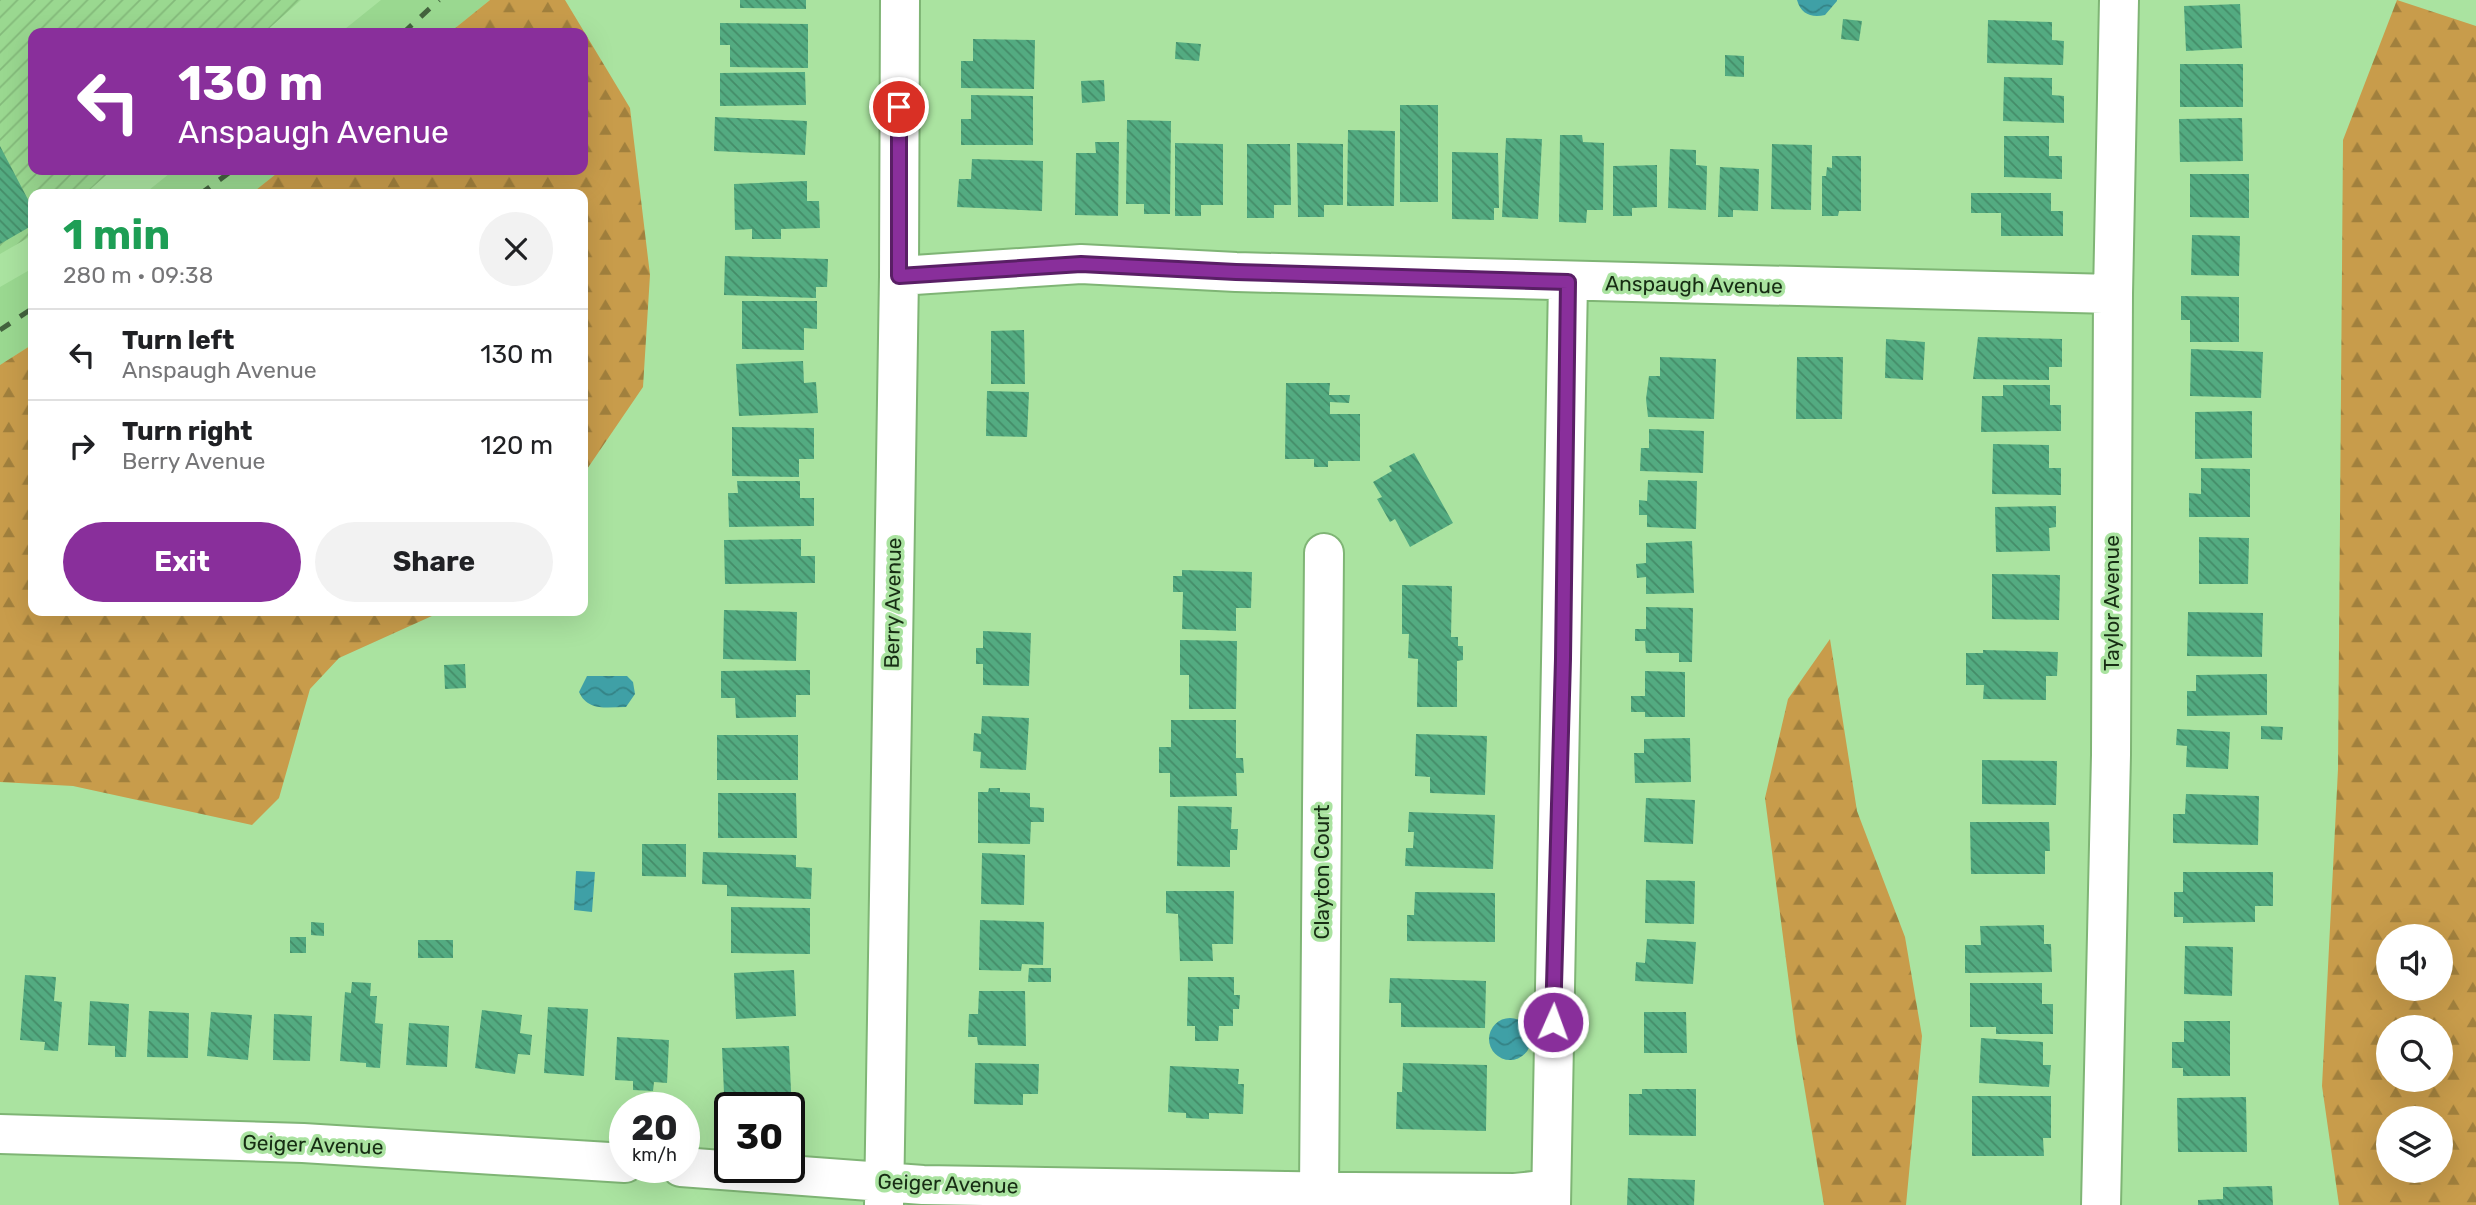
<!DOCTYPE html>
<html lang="en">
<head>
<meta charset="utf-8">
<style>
	body { margin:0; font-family:Rubik,sans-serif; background:#f2f2f2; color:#202124; height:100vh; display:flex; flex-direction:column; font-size:26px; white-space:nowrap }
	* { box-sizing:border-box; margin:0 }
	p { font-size:23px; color:#757577 }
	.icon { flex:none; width:38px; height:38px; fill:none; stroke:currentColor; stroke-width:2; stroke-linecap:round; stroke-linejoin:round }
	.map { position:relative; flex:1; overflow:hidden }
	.drawer { position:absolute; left:28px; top:189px; width:560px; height:427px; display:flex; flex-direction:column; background:#fff; border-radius:14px; box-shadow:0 7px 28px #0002 }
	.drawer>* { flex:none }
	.banner { position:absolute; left:28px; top:28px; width:560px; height:147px; border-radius:14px; box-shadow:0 7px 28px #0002; background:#892f9b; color:#fff; overflow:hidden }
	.buttons { position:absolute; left:2376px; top:924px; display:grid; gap:14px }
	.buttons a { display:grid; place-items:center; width:77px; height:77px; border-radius:50%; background:#fff; box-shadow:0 7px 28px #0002; font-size:35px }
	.speed { position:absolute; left:609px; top:1092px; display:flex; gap:14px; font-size:35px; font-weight:700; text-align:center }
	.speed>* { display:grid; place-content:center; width:91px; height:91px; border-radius:50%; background:#fff; box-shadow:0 7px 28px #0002; line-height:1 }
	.speed small { font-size:18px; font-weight:400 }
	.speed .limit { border:4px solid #111; border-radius:10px; background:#fff; color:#111 }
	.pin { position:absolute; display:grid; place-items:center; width:60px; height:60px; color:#fff; margin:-30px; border:4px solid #fff; border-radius:50%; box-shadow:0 2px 7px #0007 }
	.me { position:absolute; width:77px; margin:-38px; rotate:2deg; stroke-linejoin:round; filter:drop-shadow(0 0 5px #0008) }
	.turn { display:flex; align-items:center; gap:24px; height:147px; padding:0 35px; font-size:32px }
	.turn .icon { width:91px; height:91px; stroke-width:2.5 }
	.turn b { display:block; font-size:49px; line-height:60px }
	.round { display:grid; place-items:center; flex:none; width:74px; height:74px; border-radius:37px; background:#f2f2f2 }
	.summary { display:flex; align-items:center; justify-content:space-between; height:119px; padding:0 35px }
	h1 { font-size:42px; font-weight:700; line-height:52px; color:#1e9e55 }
	.primary-button { display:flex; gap:14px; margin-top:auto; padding:14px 35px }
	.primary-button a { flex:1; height:80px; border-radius:42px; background:#892f9b; color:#fff; font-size:28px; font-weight:700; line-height:80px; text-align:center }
	.primary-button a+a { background:#f2f2f2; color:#202124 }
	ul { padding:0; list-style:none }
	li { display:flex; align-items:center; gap:21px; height:91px; padding:0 35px; border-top:2px solid #e0e0e0 }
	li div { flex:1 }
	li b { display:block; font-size:26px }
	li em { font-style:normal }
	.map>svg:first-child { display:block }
	.built { fill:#9ad890 }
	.industrial { fill:url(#industrial-furrows) }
	.forest { fill:url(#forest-firs); fill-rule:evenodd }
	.water { fill:url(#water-waves) }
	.building { fill:url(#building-back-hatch) }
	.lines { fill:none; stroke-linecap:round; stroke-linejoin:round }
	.minor-casing { stroke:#7fb575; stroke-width:42 }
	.minor { stroke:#fff; stroke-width:38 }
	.rail { stroke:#43633e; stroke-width:5; stroke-dasharray:12 12; stroke-linecap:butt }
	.route-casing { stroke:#591f65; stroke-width:18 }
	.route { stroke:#892f9b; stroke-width:12 }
	.labels { text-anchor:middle; stroke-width:7; stroke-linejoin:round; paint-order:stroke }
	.street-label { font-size:21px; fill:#172d14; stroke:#aae3a0 }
</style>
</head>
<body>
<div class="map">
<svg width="2476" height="1205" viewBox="0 0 2476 1205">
	<defs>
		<pattern id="industrial-furrows" width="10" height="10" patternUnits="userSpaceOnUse" patternTransform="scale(1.75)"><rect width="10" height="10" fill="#9ad890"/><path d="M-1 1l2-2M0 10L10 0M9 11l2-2" fill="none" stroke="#84ba7b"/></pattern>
		<pattern id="forest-firs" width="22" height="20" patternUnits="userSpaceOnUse" patternTransform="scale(1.75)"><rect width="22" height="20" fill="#c89c4b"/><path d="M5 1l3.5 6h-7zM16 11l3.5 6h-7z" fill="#a1803d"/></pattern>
		<pattern id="water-waves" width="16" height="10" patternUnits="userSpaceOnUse" patternTransform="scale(1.75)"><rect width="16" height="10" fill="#3fa0a6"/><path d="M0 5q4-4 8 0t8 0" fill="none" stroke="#348386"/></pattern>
		<pattern id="building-back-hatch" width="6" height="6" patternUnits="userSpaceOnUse" patternTransform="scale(1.75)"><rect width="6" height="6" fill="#53ab81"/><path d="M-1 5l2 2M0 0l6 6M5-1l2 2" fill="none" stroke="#448c68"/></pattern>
	</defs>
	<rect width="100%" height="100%" fill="#aae3a0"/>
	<!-- built -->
	<path class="built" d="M381,0H490L449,33H340Z
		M174,170H281L251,194H144Z
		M33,268V344L0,365V287Z"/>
	<!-- industrial -->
	<path class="industrial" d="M0,0H301L264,33H33V170H112L85,194H33V235L0,254Z"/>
	<!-- forest -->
	<path class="forest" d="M490,0H565L630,108L650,275L643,387L583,475V194H251L281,170H583V33H449Z
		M2397,0L2476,26V1205H2339L2322,1086L2338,769L2343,140ZM2389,936H2441V989H2389ZM2389,1027H2441V1080H2389ZM2389,1118H2441V1171H2389Z
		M33,344V611H443L339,658L310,689L279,798L252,825L73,786L0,782V365Z
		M1830,639L1857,811L1905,937L1922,1036L1906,1205H1824L1796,1037L1765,798L1788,699Z"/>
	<!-- water -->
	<path class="water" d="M1797,0H1837V1L1825,15C1811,18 1801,14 1797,0Z
		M587,676H627L633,682L635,694L626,707C608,707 588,712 579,692Z
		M576,871L595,872L592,912L574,910Z
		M1489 1039a21 21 0 1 1 42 0a21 21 0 1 1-42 0Z"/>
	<!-- building -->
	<path class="building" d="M740,0H806V9L740,8Z
		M2240,4L2242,48L2186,51L2184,6Z
		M1843,19L1862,21L1859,41L1841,39Z
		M1988,20L2052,22V40L2064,41L2063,65L1987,63Z
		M720,23L808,24V68L730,67V45H720Z
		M973,39L1035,40L1034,89L961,88V61H973Z
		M1176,42L1201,44L1199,61L1175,59Z
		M1725,55L1744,56V77L1725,76Z
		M2180,64H2243V107H2180Z
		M805,72L806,105L720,106V73Z
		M2004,77L2052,78V95L2064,96V123L2003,121Z
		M1104,80L1105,101L1082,103L1081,81Z
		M971,95L1033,96V145H961V119H971Z
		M1400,105H1438V202H1400Z
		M715,117L807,121L805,155L714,151Z
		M2242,118L2243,161L2180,162L2179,119Z
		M1127,120L1171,121L1170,214H1144V204H1126Z
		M1348,130L1395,131L1394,206H1347Z
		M1560,135H1582L1583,142L1604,143L1603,210H1587L1586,223L1559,222Z
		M2004,136H2049V156H2062V179L2004,177Z
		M1506,138L1542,139L1538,219L1502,217Z
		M1095,142H1119L1118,216L1075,215L1076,153H1096Z
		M1175,143L1223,144V205H1201V216H1175Z
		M1297,143L1343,144V205H1324V217H1298Z
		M1247,144H1290L1291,205H1274V218H1247Z
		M1772,144L1812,145L1811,210L1771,209Z
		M0,146L33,209V225L0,244Z
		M1670,149L1696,150V165L1707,166L1706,210L1668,208Z
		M1452,152L1498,153L1499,208H1494V220L1452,219Z
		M1832,156H1861V211H1839L1838,216H1822V176H1826L1827,167L1832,168Z
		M972,159L1043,161L1042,211L957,207L959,179H971Z
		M1657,165V207L1632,208V216H1613V166Z
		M1720,167L1759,169L1758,211L1733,210V217H1718Z
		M2190,174H2249V218L2190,217Z
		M807,181V201H819L820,228L781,229V239H752V229L735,230L734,184Z
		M1971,193H2051V211H2063V236H2001V213H1971Z
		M2192,235L2240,236L2239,276L2191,275Z
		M725,256L828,259L827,287H816V298L724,295Z
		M2181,296L2239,297V342H2190V320H2181Z
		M742,301H817V329L804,328V350L742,349Z
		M1024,330L1025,384H991V331Z
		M1978,337L2062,339V367H2049V380L1973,379Z
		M1886,339L1925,342L1923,380L1885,378Z
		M2191,349L2263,352L2261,398L2190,396Z
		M1660,357L1716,359L1714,419L1648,417L1646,399L1649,376H1660Z
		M1797,357H1843L1842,419H1796Z
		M803,361L804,383L816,382L818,413L739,416L736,364Z
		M1286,383H1330L1329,395H1350L1349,403L1330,402V414H1360V461H1328V467H1314V459H1285Z
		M2003,385H2050V405H2061V431L1981,432L1982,396H2003Z
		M987,391L1029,392L1027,437L986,436Z
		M2252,411V458L2195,459V412Z
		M732,427L814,428V459H799V477L732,476Z
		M1649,429L1704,431L1703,473L1640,471L1641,448H1649Z
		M1993,444L2049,445V468H2061V495L1992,494Z
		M1414,453L1453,523L1410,547L1395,519L1390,522L1377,499L1382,497L1373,482L1392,471L1389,466Z
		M2201,468L2250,469V517H2189V493L2201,494Z
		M1648,480L1697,481L1696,529L1647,527V515H1639V500L1647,501Z
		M737,481H800V498H814V526L729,527L728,493H738Z
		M2056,506V527L2049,528L2050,551L1996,552L1995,507Z
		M2199,537L2249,538L2248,584H2199Z
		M801,539V556H815V583L725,584L724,540Z
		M1692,541L1694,593L1646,594V577L1637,578L1636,564L1646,563V543Z
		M1182,570L1252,572L1251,608H1236V631L1182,629L1183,592H1173V576H1182Z
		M1992,574L2060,575L2059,620L1992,619Z
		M1402,585L1452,586L1451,637H1458V646H1463V660L1457,661V707H1417L1418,659L1408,658L1409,634H1402Z
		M1646,607L1693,608L1692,662H1679V653H1646L1645,641H1635V629H1646Z
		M724,610L797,612L796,661L723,659Z
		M2188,612L2263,613L2262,657L2187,656Z
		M983,631L1031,633L1029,686L983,685V664H976V648H983Z
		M1180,640L1237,641L1236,709H1189V675H1180Z
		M1983,650L2058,652L2057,676H2046V700L1983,699L1984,685H1966V653H1983Z
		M465,664L466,688L445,689L444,665Z
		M810,670V695H796V717L736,718L735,698H721V671Z
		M1645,671L1685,672V717H1645V712H1631V696H1645Z
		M2267,674V715L2187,716V691H2196V675Z
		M982,716L1029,718L1026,770L980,768L981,752L973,751L974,733L981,734Z
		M1171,720H1236V758H1243L1244,773H1236L1237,796L1170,797V773H1159V747H1171Z
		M2261,726L2283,727L2282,740L2261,739Z
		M2177,729L2230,732L2228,769L2186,767L2187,746L2176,745Z
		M1416,734L1487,736L1485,795L1430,793V777L1415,776Z
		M717,735H798V780H717Z
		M1690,738L1691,782L1635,783L1634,753H1644V739Z
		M1982,760L2057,761L2056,805L1982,804Z
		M989,788H1000V792L1030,793V807L1044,808V822H1031L1030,844L978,843V792H988Z
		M718,793H796L797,838H718Z
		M2186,794L2259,796L2258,845L2173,843V814H2185Z
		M1646,798L1695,800L1693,844L1644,842Z
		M1178,806L1232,807L1231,829H1238L1237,850H1230V867L1177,866Z
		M1409,812L1495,815L1493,869L1405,866L1406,848H1413L1414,832H1408Z
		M1970,822H2049L2050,851H2045V874H1971Z
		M642,844H686V877L642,876Z
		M703,852L796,855V867L812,868L811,899L727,896V885L702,884Z
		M982,853L1025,855L1024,905L981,904Z
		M2183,872H2273V906H2255V922L2183,923V917H2174V892H2183Z
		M1646,880L1695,881L1694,924L1645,923Z
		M1166,891H1234L1233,944H1212L1213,961H1180L1178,914L1166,913Z
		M1415,892L1495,893V942L1407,941V915H1414Z
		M731,907L810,908V954L731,953Z
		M980,920L1044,922L1043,965L1022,964L1021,971L979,970Z
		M311,922L324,923V936L311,935Z
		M2044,925V944H2051L2052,972L1965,973V945H1981L1980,926Z
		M290,937H306V953H290Z
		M1647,939L1696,942L1693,984L1635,981L1636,962L1645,963Z
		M418,940H453V958H418Z
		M2185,946L2233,947L2232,996L2184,994Z
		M1029,968H1051V982H1028Z
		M794,970L796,1016L736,1019L734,973Z
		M25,975L56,977L54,1001L62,1002L58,1051L44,1050L45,1042L20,1040Z
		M1188,977H1234V995H1240L1239,1009H1233V1026H1219L1218,1041H1195V1026H1187Z
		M1390,978L1486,981L1485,1028L1401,1027V1003H1389Z
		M352,982L371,983L370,996H377L375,1023L383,1024L380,1068L366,1067V1063L340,1061L345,992L351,993Z
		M1970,983H2042V1004H2053V1034H1996V1027H1970Z
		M979,991H1025L1026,1046L978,1045L977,1037H968L969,1014H978Z
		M90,1001L129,1004L126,1057H115V1046L88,1045Z
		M548,1007L588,1009L584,1076L544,1073Z
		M482,1010L522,1015L520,1033L532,1035L530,1055L518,1054L515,1074L475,1068Z
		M149,1011L189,1013L188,1058L147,1057Z
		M211,1012L252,1015L248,1060L207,1056Z
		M1644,1012H1686L1687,1053H1644Z
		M274,1014L312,1016L310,1061L273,1060Z
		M2184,1021H2230V1076H2183V1068H2172V1042H2184Z
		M409,1023L449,1026L447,1067L406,1065Z
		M617,1037L669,1040L667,1083L654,1082L653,1091L633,1090V1081L615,1080Z
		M1981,1038L2043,1042V1065H2051L2049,1087L1979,1083Z
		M789,1046L792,1113L789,1108H730V1115L725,1116L722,1048Z
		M975,1063L1039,1064L1038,1094H1023V1105L974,1104Z
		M1403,1063L1487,1065L1486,1131L1396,1129L1397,1092H1402Z
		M1170,1066L1239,1069L1238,1084H1244L1243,1114L1209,1113V1119L1186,1118V1113L1168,1112Z
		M1642,1089H1696V1136L1629,1135V1094H1642Z
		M1972,1096H2051V1138H2043L2044,1156H1972Z
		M2246,1097L2247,1152H2178L2177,1098Z
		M1628,1178L1695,1180L1694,1205H1627Z
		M2272,1186L2273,1205H2198V1200L2223,1199V1187Z"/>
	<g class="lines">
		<!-- minor casing -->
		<g class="minor-casing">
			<path id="minor" d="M899,276L1081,264L1236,272L2113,294
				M0,1134L303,1143L625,1163
				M681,1167L923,1185L1351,1192L1515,1193L1551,1189
				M1319,1191L1324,553
				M884,1205L899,276L900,0
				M1551,1205L1568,282
				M2101,1205L2111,755L2113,294L2119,0"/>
		</g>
		<!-- minor -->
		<use href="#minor" class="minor"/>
		<!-- rail -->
		<path class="rail" d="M403,33L439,0
			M200,194L233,170
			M0,330L33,308"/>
	</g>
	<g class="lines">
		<!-- route casing -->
		<g class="route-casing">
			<path id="route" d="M899,107V276L1081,264L1236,272L1568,282L1563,659L1553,1022"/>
		</g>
		<!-- route -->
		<use href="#route" class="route"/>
	</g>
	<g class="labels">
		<!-- street labels -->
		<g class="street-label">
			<text transform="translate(1694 285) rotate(1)" y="7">Anspaugh Avenue</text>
			<text transform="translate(893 603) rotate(-89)" y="7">Berry Avenue</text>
			<text transform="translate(2112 603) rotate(-90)" y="7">Taylor Avenue</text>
			<text transform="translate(1322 872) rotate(-90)" y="7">Clayton Court</text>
			<text transform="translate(313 1145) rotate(2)" y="7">Geiger Avenue</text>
			<text transform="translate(948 1184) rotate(2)" y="7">Geiger Avenue</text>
		</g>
	</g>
</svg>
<div class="buttons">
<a><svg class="icon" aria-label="sound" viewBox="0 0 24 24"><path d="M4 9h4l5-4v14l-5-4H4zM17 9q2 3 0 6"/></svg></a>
<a><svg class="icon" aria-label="search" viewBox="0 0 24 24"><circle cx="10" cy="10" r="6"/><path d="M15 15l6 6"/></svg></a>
<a><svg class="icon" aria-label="layers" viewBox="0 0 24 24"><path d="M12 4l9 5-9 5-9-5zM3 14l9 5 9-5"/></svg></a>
</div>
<div class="speed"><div>20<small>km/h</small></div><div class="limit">30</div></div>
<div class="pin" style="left:899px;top:107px;background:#d93025"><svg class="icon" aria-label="arrive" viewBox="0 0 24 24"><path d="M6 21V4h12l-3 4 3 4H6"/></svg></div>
<svg class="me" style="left:1553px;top:1022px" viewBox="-20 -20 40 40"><circle r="17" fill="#892f9b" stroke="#fff" stroke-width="3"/><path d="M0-11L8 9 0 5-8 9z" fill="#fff"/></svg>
<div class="banner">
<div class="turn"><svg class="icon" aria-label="left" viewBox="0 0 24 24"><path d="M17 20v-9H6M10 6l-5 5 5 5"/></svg><div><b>130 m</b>Anspaugh Avenue</div></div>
</div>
<section class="drawer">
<div class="summary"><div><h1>1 min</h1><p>280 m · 09:38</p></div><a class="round"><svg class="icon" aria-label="close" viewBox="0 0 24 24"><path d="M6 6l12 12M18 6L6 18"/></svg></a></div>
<ul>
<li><svg class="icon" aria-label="left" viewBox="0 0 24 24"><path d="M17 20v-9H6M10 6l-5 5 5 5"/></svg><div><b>Turn left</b><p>Anspaugh Avenue</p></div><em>130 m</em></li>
<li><svg class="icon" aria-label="right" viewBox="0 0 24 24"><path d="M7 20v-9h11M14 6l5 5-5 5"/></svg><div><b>Turn right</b><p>Berry Avenue</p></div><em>120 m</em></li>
</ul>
<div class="primary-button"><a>Exit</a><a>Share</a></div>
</section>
</div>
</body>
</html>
